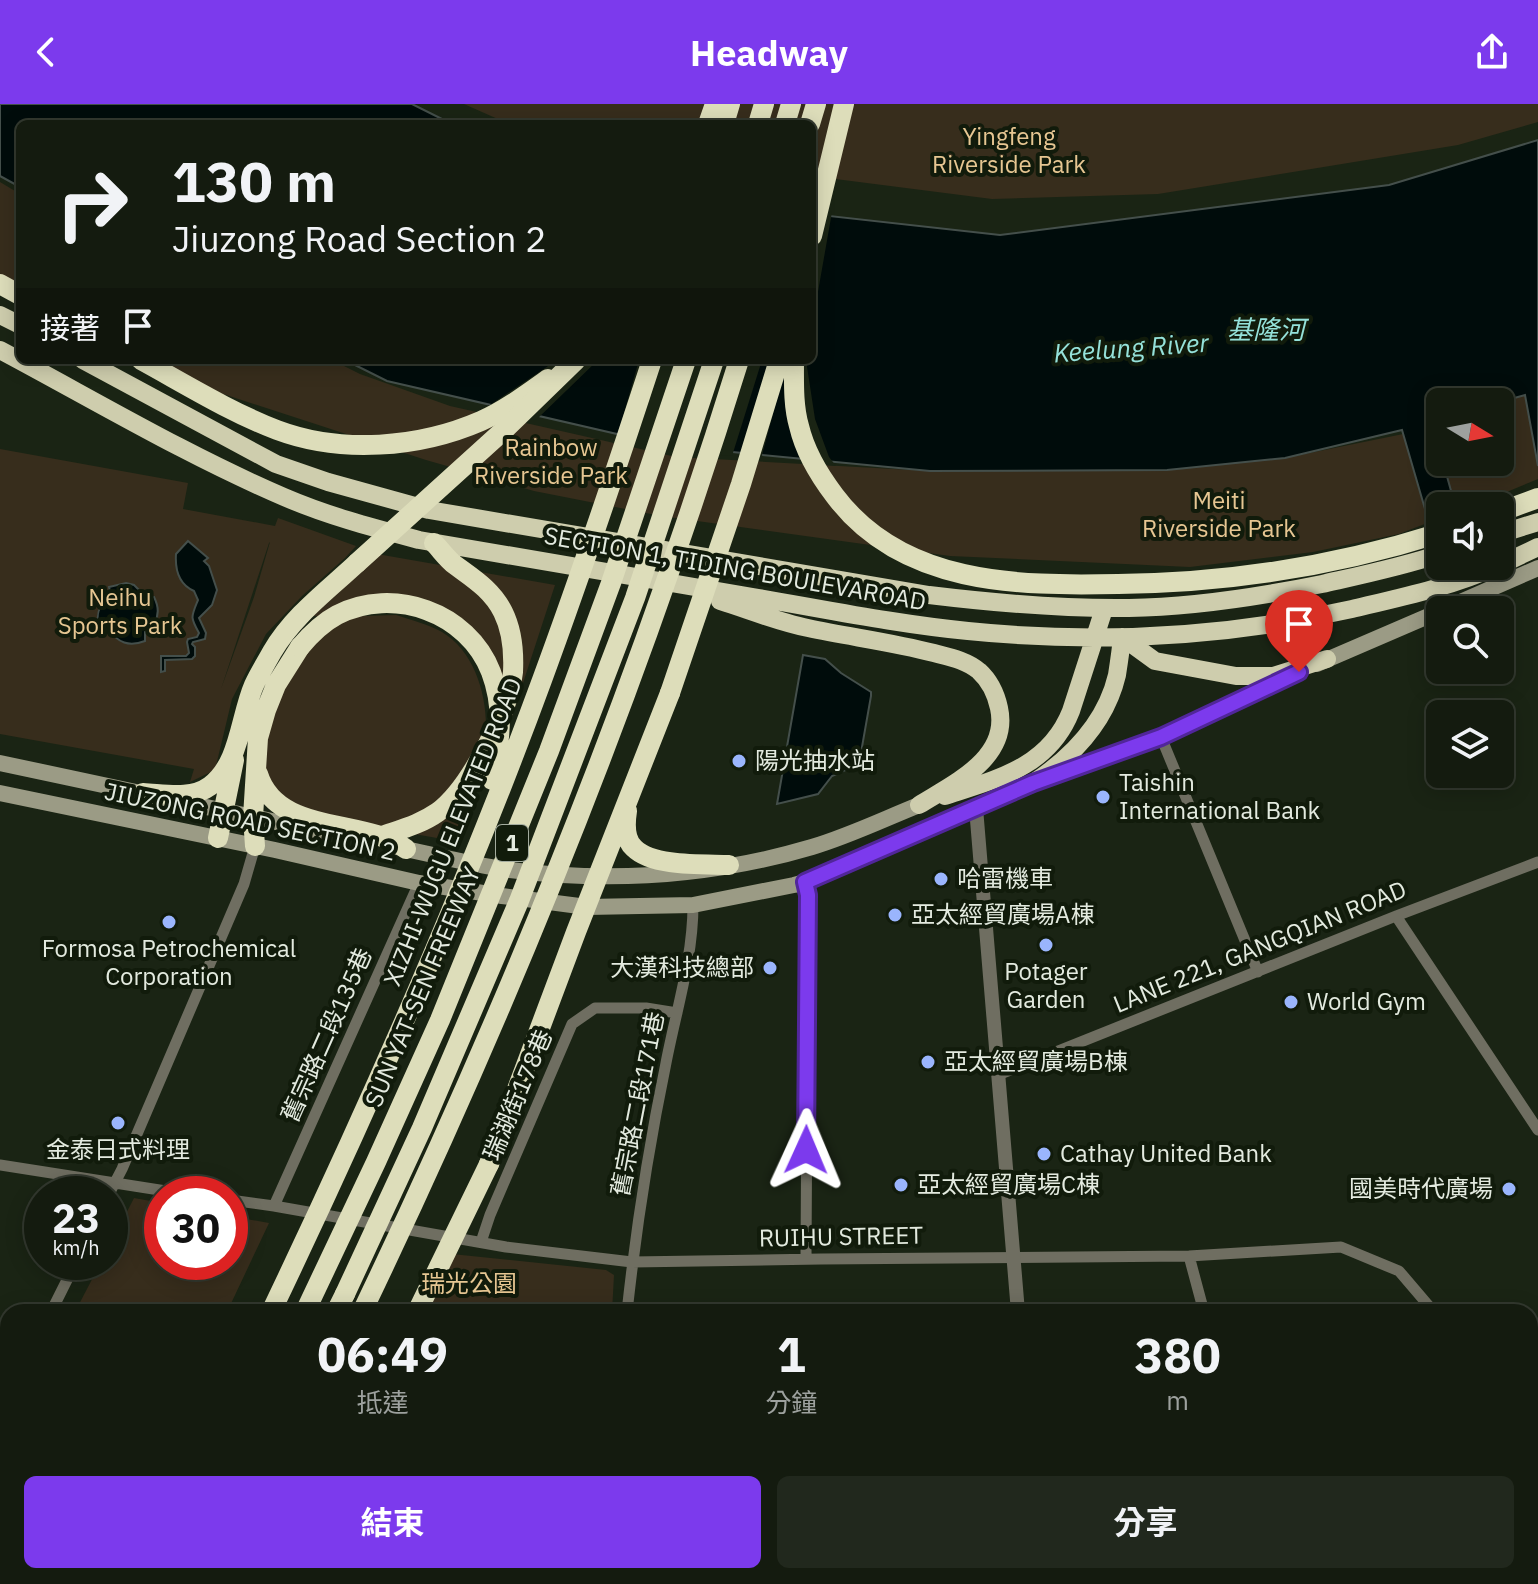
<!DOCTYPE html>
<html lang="zh-TW">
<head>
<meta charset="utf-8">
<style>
	body { margin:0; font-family:"IBM Plex Sans","Noto Sans TC",sans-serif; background:#21281d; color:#f1f3f6; height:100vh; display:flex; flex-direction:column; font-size:30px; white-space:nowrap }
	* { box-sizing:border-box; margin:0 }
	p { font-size:26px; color:#9da19e }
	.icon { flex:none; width:44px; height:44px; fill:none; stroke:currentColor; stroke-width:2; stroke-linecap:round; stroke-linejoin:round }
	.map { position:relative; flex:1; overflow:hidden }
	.panel { position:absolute; left:0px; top:1200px; width:1538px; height:280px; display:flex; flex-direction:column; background:#141b0f; border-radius:24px 24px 0 0; box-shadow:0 4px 20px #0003,0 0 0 2px #33392f }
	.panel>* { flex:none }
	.guide { position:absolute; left:16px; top:16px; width:800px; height:244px; border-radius:12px; box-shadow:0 4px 20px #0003,0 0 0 2px #33392f; background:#141b0f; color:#f1f3f6; overflow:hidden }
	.needle { width:52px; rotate:100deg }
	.fabs { position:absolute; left:1426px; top:284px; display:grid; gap:16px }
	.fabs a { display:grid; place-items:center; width:88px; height:88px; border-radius:12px; background:#141b0f; box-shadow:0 4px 20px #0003,0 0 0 2px #33392f; font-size:40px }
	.speed { position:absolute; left:24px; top:1072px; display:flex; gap:16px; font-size:40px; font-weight:700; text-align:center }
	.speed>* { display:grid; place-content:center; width:104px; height:104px; border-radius:50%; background:#141b0f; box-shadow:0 4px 20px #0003,0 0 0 2px #33392f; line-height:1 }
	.speed small { font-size:20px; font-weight:400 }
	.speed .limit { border:12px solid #d22; background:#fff; color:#111 }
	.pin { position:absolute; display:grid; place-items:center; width:68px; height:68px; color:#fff; margin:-82px -34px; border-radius:50% 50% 50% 0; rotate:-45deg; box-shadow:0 0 8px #0007 }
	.pin .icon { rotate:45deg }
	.me { position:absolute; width:88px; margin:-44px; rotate:1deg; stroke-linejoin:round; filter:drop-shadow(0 0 6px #0008) }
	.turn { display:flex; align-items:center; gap:28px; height:168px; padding:0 24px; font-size:36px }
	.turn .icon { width:104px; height:104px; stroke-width:2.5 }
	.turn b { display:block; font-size:56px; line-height:68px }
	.then { display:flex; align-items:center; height:76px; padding:0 24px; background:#0003; gap:16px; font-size:30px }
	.eta { display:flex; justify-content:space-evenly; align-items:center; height:136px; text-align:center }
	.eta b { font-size:48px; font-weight:700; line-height:56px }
	.action { display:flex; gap:16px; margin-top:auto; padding:16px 24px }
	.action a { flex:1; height:92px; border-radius:12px; background:#7c3aed; color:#fff; font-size:32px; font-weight:700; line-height:92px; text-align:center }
	.action a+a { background:#21281d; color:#f1f3f6 }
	header { display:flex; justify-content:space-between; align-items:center; height:104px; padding:0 24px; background:#7c3aed; color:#fff; font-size:36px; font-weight:700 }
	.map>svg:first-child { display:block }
	.green { fill:#372d1c; fill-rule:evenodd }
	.water { fill:#000c0b; stroke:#444f4b; stroke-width:2 }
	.pier { fill:#1a2414 }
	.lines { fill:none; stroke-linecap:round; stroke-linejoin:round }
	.minor { stroke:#6f6e61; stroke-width:11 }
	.tertiary { stroke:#6f6e61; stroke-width:14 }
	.secondary { stroke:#9b9b85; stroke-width:16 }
	.trunk { stroke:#cecdad; stroke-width:18 }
	.motorway { stroke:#ddddba; stroke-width:20 }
	.motorway-bridge { stroke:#ddddba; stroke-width:20 }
	.route-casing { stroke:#51269a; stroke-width:20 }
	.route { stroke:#7c3aed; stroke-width:14 }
	.poi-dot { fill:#9ab5fd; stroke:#111b0b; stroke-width:3 }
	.labels { text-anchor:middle; stroke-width:8; stroke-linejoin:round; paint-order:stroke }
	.shield { fill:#111b0b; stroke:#a4ac9f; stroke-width:2 }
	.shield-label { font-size:22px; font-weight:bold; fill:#e3eadf }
	.park-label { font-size:24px; fill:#e6c692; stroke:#111b0b }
	.street-label { font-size:24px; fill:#e3eadf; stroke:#111b0b }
	.poi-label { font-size:24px; fill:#e3eadf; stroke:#111b0b; text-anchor:start }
	.water-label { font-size:26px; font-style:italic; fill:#95e2da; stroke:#111b0b }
</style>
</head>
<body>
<header><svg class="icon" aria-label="back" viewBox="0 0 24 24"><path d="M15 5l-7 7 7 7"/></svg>Headway<svg class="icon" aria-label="share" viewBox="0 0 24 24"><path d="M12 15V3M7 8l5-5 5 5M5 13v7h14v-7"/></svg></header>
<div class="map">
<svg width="1538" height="1480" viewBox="0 0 1538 1480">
	<rect width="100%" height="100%" fill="#1a2414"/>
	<!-- green -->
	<path class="green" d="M464,0H1538V18L1458,41L1158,90L992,95L812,72V20H509Z
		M0,78L20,90V182L0,171Z
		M156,256H332L360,270L450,302L676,353L930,367L1167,366L1285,354L1418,327L1440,319V358H1500V298L1538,283V375L1473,402H1440V414L1399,430L1313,448L1190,463L950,452L661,412L534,387L426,356L211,286Z
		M0,345L188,379L183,405L275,422L278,414L356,442L345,454L302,492L266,530L232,595L215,666L190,678L194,665L0,630ZM270,438L254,493L221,585L269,439Z
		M377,450L555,481L506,631L498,598L464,528L410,499L323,513L306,511Z
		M396,511C411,516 428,520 442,528C482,552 493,613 482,655C475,683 464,710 454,737L312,712L262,688V631L300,548L335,518L361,512Z
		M134,1094L162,1099V1158H230V1112L269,1119L227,1208H75L101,1158H110V1141Z
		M452,1150L606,1166L614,1171L612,1208H424Z
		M291,1472H400L389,1480H287Z
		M560,1472H612L616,1480H565Z"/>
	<!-- water -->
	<path class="water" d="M0,0H412L452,20H20V83L0,72Z
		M1538,36V362L1525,291L1500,298H1440V317L1432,320L1440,349V358H1443L1453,394L1425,405L1402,326L1285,354L1167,366L930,367L669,342L387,277L345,256H812V110L1000,131L1389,81Z
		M188,437L208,454L204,457L209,462L217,486L212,501L199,514L206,529L205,535L193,538L192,540L195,543V552L192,555L165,556V567L161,568V552H186L189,549L187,538L188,535L197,533L199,529C190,513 191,513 198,496L194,487C178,480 175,465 176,450Z
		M126,479L134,481L146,493H154C161,507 158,519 145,528V537C129,543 118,539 108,525L101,527C94,512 98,501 111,491L109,483Z
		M803,551L825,555L841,569L871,588V592L859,660L832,672L818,690L777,700Z"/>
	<!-- pier -->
	<path class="pier" d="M812,106L832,108L812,222Z
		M557,256H598L536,316L482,303L490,301Z
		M639,256H762L732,352L669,346L617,334Z
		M774,256H806L815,315L829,353L836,362L815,360L785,265L761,355L747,353Z"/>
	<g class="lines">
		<!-- minor -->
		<path class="minor" d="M1161,633L1258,868
			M805,778L808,791L806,1155
			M1396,812L1538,1026
			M998,971L1396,812L1538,758
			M0,1061L185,1090
			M109,1090L122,1065L244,780L255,742
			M230,1096L274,1102L506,1143L632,1158L821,1155L1189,1152L1341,1143L1399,1167L1434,1208
			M274,1102L419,779
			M481,1138L490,1111L572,920L595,904H646L677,909
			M1189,1152L1204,1208
			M51,1208L76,1158
			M627,1208C636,1125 649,1041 666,959C676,907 693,854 693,801
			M0,1300L8,1285
			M544,1472L549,1480
			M630,1472L635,1480
			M1271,1472L1272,1480
			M1525,1472L1527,1480
			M89,1480L93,1472
			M408,1480L419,1472"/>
		<!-- tertiary -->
		<path class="tertiary" d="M976,704L1018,1208
			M1530,1399L1538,1391
			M1033,1472V1480
			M1452,1480L1460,1472"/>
		<!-- secondary -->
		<path class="secondary" d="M1442,506L1538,464
			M1317,560L1440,507
			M0,659L323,728
			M0,689L275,746L419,779L502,792L587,803L693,801L794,781L805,778L1033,679L1161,633L1292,572
			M397,743C434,751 472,761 510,766C612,779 714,772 812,743C849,732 884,715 919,701"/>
		<!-- trunk -->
		<path class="trunk" d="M0,211L20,221
			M0,246C94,296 186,351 284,393C328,412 374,424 419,436C530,454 641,474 753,493C824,505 896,520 968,527C1096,540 1227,533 1352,505C1398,494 1454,482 1497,462
			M83,256L276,360L328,378L429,406L929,491C995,499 1062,505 1129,504C1195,503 1258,493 1322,480C1362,471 1401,463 1440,450
			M1500,430L1538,418
			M1500,461L1538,443
			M720,497C749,506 778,518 808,524C850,533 892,538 934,549C949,553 966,556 979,567C990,577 996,590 999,604C1010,654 954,679 919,701
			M1033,679C1072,653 1106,618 1117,571C1119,558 1121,545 1122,533L1155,557L1236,572H1273L1327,555
			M945,692C997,675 1049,663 1071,607L1104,505"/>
		<!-- motorway -->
		<path class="motorway" d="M708,20L715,0
			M724,20L730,0
			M758,20L764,0
			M785,20L791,0
			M810,20L816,0
			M812,132L844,0
			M0,180L20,191
			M141,256C185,280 230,308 277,326C341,350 419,344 481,317C504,307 527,290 548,275
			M794,256C794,278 793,301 799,322C805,348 819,371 835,392C902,481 1017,482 1118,480C1227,479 1336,462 1440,429
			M1500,408L1538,394
			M258,670C277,732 364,713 406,745
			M143,689C165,690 191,696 210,682C240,660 240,613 254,581C259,570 266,559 272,548C293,512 327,487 357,459
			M627,707C625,720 624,735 634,744C653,763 703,760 729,761
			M382,732C402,725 421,720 438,708C470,684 509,608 513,568C514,548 512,526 503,508C492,486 474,475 455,461C447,455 441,446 434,439
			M218,734L234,656
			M255,742L253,713L258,634L266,606L276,581L300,543
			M489,1060L576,828L670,589
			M336,1208L345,1190
			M136,1480L140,1472
			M170,1480L174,1472
			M198,1480L202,1472
			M227,1480L231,1472
			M268,1480L272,1472"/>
		<!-- motorway-bridge -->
		<path class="motorway-bridge" d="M357,459L504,326L576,256
			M300,543C311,530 322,519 337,511C393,482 468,508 491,568C505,605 500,638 492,676
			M670,589L741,380L779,256
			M345,1190L422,1024L519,797L635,494L714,256
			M271,1208C370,1001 463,791 542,576C581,470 617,363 652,256
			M305,1208L376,1058L440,916L549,647L611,479L686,256
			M362,1208C510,900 638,582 739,256
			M417,1208L489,1060"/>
	</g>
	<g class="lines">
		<!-- route casing -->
		<g class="route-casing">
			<path id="route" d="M806,1046L808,791L805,778L1033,679L1161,633L1299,568"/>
		</g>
		<!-- route -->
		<use href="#route" class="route"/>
	</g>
	<!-- markers -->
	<g class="poi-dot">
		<circle cx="739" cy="657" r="8"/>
		<circle cx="1103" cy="693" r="8"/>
		<circle cx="941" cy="775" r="8"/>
		<circle cx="895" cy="811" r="8"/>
		<circle cx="169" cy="818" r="8"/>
		<circle cx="1046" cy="841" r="8"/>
		<circle cx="770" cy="864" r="8"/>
		<circle cx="1291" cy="898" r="8"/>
		<circle cx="928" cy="958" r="8"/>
		<circle cx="118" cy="1019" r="8"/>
		<circle cx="1044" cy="1050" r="8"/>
		<circle cx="901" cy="1081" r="8"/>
		<circle cx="1509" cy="1085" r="8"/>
	</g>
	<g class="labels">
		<!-- shield labels -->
		<rect class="shield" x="496" y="721" width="32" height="36" rx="6"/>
		<g class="shield-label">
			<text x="512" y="747">1</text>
		</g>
		<!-- park labels -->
		<g class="park-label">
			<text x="1009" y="41">Yingfeng<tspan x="1009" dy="28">Riverside Park</tspan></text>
			<text x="551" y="352">Rainbow<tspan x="551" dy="28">Riverside Park</tspan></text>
			<text x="1219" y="405">Meiti<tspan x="1219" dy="28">Riverside Park</tspan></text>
			<text x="120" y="502">Neihu<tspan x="120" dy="28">Sports Park</tspan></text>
			<text x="469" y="1188">瑞光公園</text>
		</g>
		<!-- street labels -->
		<g class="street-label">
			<text transform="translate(735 465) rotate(10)" y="8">SECTION 1, TIDING BOULEVAROAD</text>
			<text transform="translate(250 718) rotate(12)" y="8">JIUZONG ROAD SECTION 2</text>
			<text transform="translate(453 728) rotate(-68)" y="8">XIZHI-WUGU ELEVATED ROAD</text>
			<text transform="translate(1260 843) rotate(-22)" y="8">LANE 221, GANGQIAN ROAD</text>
			<text transform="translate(423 883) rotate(-67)" y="8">SUN YAT-SEN FREEWAY</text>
			<text transform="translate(327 931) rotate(-66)" y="8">舊宗路二段135巷</text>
			<text transform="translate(518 991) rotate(-67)" y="8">瑞湖街178巷</text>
			<text transform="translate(638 1000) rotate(-79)" y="8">舊宗路二段171巷</text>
			<text transform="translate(841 1133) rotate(-1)" y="8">RUIHU STREET</text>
		</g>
		<!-- poi labels -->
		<g class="poi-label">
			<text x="755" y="665">陽光抽水站</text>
			<text x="1119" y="687">Taishin<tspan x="1119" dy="28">International Bank</tspan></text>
			<text x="957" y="783">哈雷機車</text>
			<text x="911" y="819">亞太經貿廣場A棟</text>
			<text x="169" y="853" text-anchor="middle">Formosa Petrochemical<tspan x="169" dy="28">Corporation</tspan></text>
			<text x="754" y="872" text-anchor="end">大漢科技總部</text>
			<text x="1046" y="876" text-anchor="middle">Potager<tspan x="1046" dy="28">Garden</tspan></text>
			<text x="1307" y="906">World Gym</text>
			<text x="944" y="966">亞太經貿廣場B棟</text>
			<text x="118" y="1054" text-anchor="middle">金泰日式料理</text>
			<text x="1060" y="1058">Cathay United Bank</text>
			<text x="917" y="1089">亞太經貿廣場C棟</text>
			<text x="1493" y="1093" text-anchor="end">國美時代廣場</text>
		</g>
		<!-- water labels -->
		<g class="water-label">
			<text x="1266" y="235">基隆河</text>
			<text transform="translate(1131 244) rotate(-4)" y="9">Keelung River</text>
		</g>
	</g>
</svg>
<div class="fabs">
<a><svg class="needle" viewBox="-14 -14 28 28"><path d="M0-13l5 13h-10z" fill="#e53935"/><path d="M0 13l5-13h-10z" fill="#9da19e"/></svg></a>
<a><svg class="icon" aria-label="sound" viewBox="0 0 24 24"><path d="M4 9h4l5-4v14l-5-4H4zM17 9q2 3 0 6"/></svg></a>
<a><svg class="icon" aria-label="search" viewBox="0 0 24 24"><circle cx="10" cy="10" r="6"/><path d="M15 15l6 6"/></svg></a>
<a><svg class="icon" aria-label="layers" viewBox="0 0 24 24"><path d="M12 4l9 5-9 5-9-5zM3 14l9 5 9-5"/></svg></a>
</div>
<div class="speed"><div>23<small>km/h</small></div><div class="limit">30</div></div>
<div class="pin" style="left:1299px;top:568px;background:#d93025"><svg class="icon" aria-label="arrive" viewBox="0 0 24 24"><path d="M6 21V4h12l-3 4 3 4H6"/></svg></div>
<svg class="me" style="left:806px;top:1046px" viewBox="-20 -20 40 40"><path d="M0-17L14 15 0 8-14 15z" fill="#7c3aed" stroke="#fff" stroke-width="4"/></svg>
<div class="guide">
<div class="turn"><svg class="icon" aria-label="right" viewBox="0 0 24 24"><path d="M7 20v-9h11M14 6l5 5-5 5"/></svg><div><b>130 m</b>Jiuzong Road Section 2</div></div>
<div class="then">接著<svg class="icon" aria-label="arrive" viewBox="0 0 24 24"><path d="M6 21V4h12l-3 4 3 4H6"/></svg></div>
</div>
<section class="panel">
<div class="eta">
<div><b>06:49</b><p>抵達</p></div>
<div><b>1</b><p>分鐘</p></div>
<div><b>380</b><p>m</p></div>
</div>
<div class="action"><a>結束</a><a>分享</a></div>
</section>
</div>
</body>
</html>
